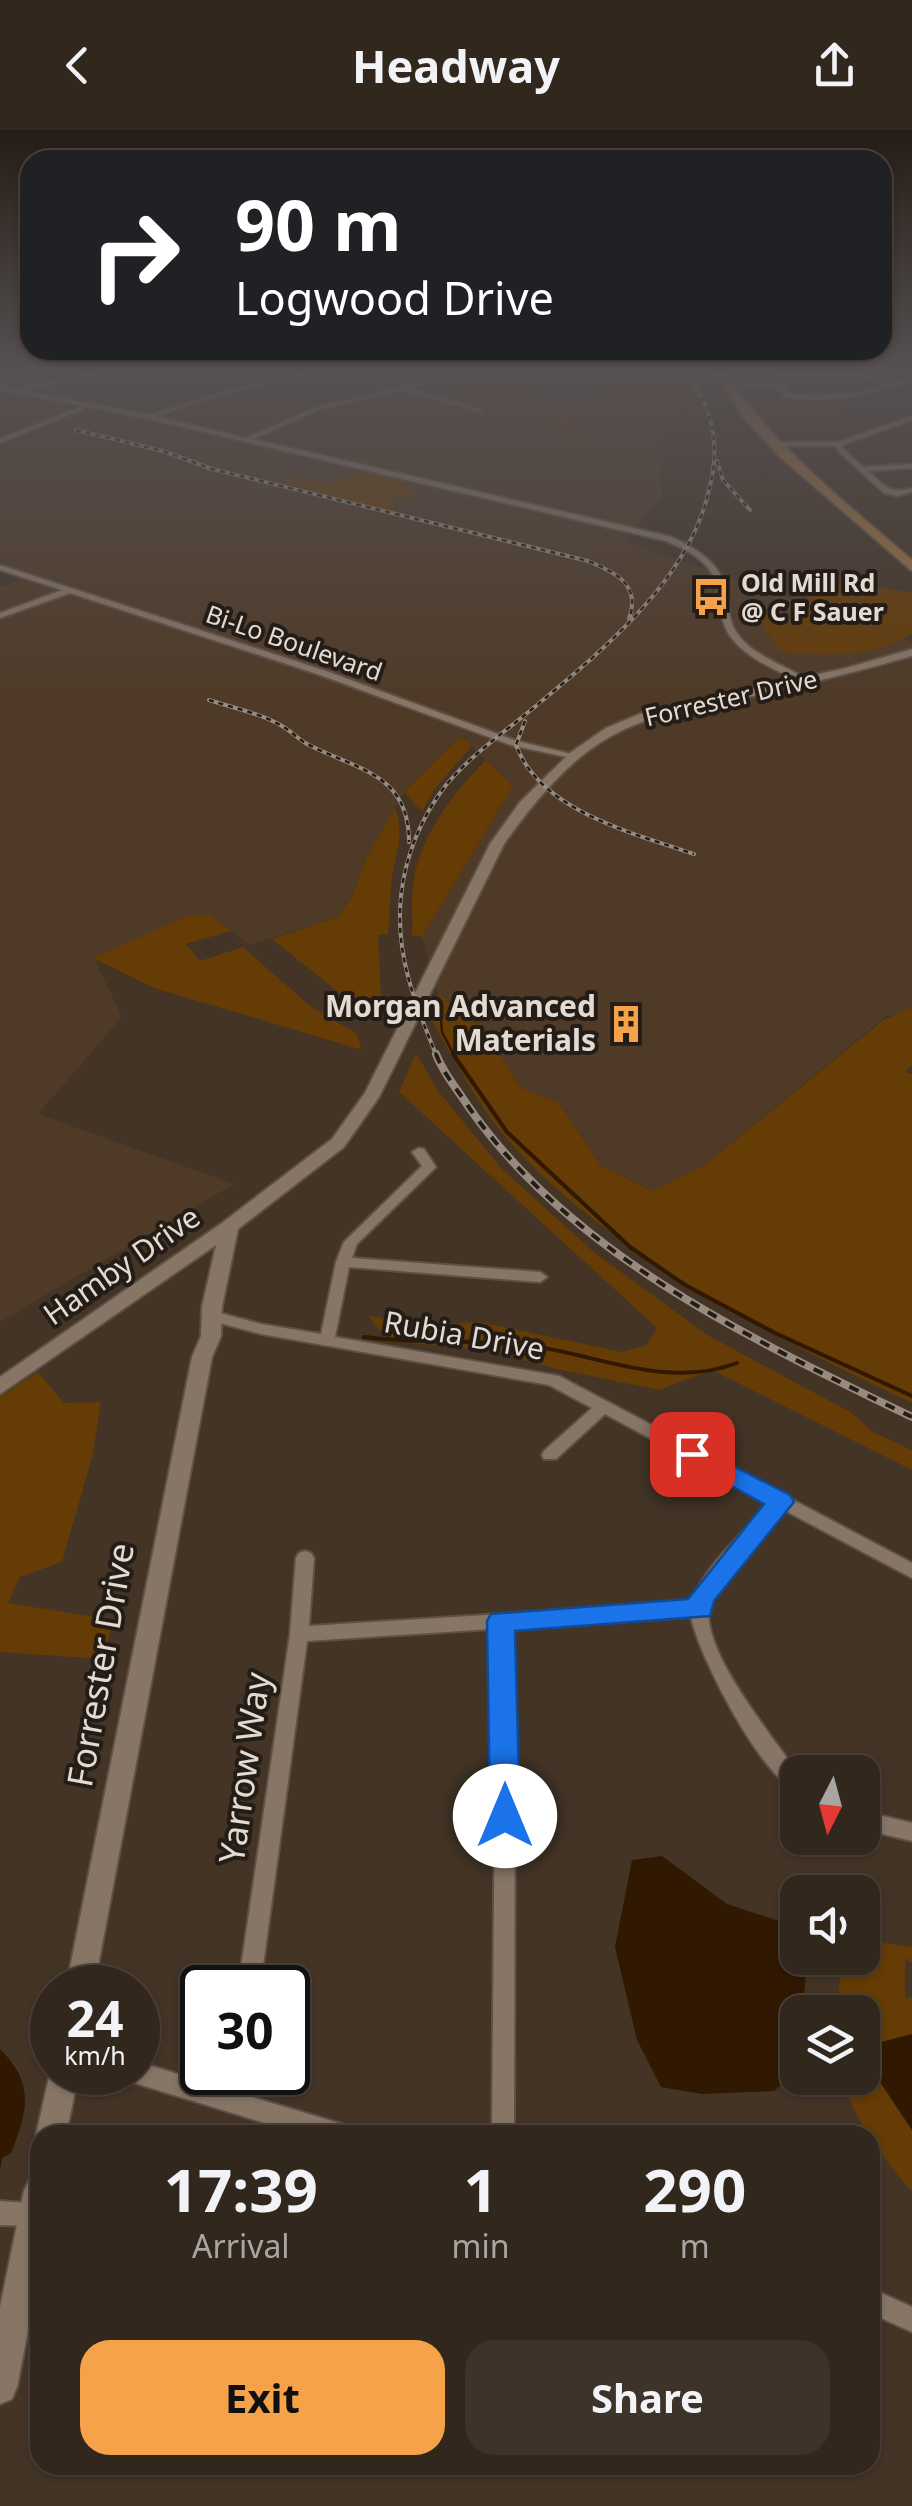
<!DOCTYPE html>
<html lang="en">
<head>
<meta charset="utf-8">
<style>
	body { margin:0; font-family:"Noto Sans",sans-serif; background:#3d3329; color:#f1f3f6; height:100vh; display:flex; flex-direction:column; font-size:38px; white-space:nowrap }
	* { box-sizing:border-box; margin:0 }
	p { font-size:32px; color:#a8a5a3 }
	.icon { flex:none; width:55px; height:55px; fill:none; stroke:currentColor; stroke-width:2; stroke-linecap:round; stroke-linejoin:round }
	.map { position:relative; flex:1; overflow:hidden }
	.side { position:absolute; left:30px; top:1995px; width:850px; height:350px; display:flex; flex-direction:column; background:#32271c; border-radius:30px; box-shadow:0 2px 8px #0004,0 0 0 2px #4d443b }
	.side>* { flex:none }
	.hud { position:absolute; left:20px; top:20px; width:872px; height:210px; border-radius:30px; box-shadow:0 2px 8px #0004,0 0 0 2px #4d443b; background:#202124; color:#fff; overflow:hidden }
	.needle { width:65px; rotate:186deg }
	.tools { position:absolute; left:780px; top:1625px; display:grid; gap:20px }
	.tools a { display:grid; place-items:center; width:100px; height:100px; border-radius:20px; background:#32271c; box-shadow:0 2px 8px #0004,0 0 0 2px #4d443b; font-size:50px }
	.speed { position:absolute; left:30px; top:1835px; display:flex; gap:20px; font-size:50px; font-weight:700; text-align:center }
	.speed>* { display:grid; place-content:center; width:130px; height:130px; border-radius:50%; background:#32271c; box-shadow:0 2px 8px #0004,0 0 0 2px #4d443b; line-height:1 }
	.speed small { font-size:25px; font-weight:400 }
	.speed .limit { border:5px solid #111; border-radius:15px; background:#fff; color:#111 }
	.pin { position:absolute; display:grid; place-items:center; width:85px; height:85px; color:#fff; margin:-42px; border-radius:20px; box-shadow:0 5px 15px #0006 }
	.me { position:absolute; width:110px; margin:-55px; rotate:0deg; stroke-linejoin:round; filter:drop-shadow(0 0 8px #0008) }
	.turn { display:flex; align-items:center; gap:35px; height:210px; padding:0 50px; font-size:45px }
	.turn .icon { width:130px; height:130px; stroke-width:2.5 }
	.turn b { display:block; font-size:70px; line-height:85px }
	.eta { display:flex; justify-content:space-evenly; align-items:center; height:170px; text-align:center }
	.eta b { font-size:60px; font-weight:700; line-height:70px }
	.button { display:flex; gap:20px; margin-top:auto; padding:20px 50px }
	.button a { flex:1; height:115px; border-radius:30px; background:#f6a248; color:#111; font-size:40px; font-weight:700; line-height:115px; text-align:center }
	.button a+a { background:#3d3329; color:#f1f3f6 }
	header { display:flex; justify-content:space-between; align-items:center; height:130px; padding:0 50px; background:#32271c; font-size:45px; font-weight:700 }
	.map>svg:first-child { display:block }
	.built { fill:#4f3a27 }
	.green { fill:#653b06 }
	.water { fill:#311800 }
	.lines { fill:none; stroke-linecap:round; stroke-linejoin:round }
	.stream-far1 { stroke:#311800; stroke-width:2.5 }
	.stream { stroke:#311800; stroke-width:4 }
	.minor-casing { stroke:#5d5045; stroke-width:4 }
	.tertiary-casing { stroke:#5d5045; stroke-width:4 }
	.primary-casing { stroke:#5d5045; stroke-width:4 }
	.minor { fill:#877666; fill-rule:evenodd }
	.tertiary { fill:#877666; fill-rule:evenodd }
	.primary { fill:#a07241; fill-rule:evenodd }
	.rail-far1-casing { stroke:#978b7f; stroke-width:4 }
	.rail-casing { stroke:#978b7f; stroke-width:8 }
	.rail-far1 { stroke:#241d17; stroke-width:2.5; stroke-dasharray:5; stroke-linecap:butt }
	.rail { stroke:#241d17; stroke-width:4; stroke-dasharray:10; stroke-linecap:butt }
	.route { fill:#1a73e8; stroke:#114b97; stroke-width:2.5 }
	.labels { text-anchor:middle; stroke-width:8; stroke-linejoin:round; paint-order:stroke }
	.far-poi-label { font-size:25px; font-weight:bold; fill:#e3dad1; stroke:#241d17; text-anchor:start }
	.far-street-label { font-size:25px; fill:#e3dad1; stroke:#241d17 }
	.poi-label { font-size:30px; font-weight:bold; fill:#e3dad1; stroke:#241d17; text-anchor:end }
	.street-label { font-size:30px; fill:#e3dad1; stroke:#241d17 }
	.near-street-label { font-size:35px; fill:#e3dad1; stroke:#241d17 }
</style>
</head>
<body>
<header><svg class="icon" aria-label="back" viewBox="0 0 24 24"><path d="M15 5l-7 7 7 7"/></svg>Headway<svg class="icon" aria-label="share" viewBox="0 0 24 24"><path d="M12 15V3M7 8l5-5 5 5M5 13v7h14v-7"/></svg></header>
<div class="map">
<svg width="912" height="2376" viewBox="0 0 912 2376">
	<rect width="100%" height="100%" fill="#433426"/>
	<!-- built -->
	<path class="built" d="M0,238H519L698,285L662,307V365L624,411L912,511V890L887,885L706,1034L653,1061L601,1036L558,972L521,958L485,901L438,863L422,807L513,656L461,606L404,662L367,726L351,769L337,787L249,815L211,785L94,828L122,887L38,984L234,1054L0,1192V457L26,450L0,442V308L18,300L0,296Z
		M750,269H848L852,280L836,287L763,289Z"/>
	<!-- green -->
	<path class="green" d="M519,238L548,243L595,239L675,247L670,238H680L707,285Z
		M471,249L537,267L569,280L583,310H574L561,299H532L558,293L559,285L555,280L483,262L459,267L448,264L470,258L461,250Z
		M366,340L411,351L409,358L418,364L407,369L389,368L396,381L386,380L275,352L292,346L328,354Z
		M832,450L912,463V504C870,529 830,525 783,523L764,499L760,484L790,488L805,478V469Z
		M461,606L472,616L433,661L422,682L404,662Z
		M486,630L513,656L422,807L412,805C413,789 411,773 413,757C417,709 453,663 486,630Z
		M395,678C405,705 396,722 392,748C390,766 390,785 388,804L378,805L382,880L372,889L272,809L337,787L351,769L367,726Z
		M211,785L231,801L186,814L200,831L243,817L309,875L357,904L362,920L154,858L93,828L186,786Z
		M438,863L485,901L521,958L558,972L601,1036L652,1061L706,1034L882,891L912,877V935L905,942L912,944V1273C780,1211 580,1108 492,990C468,957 450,921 429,886Z
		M416,923L439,962L502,1039L595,1123L709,1206L852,1283L873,1302L912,1320V1340L712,1240L659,1260L561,1240L488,1220L417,1214L384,1206L368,1186L443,1194L480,1192L622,1222L647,1215L657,1198L399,962Z
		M38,1242L64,1273L101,1272L92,1328L62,1432L20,1447L8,1473L114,1490L102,1529L0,1522V1267Z
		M863,1810L912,1817V1833L905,1828V1868L912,1867V1904L874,1914V1943L912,2000V2062C884,2029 852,1990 844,1948H862V1882H837L842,1828H862Z"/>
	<!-- water -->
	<path class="water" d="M662,1726L727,1774L797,1797L798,1828H808L802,1882H798L795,1943L774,1961L702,1964L661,1957L637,1910L615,1817L632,1730Z
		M912,1904V2000L874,1943V1914Z
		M0,1919C35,1954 28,1980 11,2023L2,2028L0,2041Z"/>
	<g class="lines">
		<!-- stream-far1 -->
		<path class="stream-far1" d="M440,879L442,902L455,927"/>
		<!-- stream -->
		<path class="stream" d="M453,924L507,1002L630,1117L685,1155L775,1203L912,1266
			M364,1207C418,1214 472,1209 526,1215C597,1224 666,1260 737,1233"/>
		<!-- minor casing -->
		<g class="minor-casing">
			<path id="minor" d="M111,238H120L23,261L150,285L232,259L331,238L236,261L155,286L246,308L317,277L454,245V247L409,258L482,280V282L402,260L321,279L253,309L672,407C699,420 723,434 727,466C729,479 729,492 737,503C753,527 785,534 807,550L800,552C775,539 744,528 728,503C721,491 721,478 719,465C715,434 692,422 666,411L149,289L89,277L0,313V309L82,276L0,260V256L20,260L22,257Z
				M560,238H566L568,240L563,241Z
				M624,238H631L628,240Z
				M772,238H778L780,242L856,243L899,251L911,247L912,251C871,263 827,277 784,266L780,258L723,256L779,254ZM781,246L856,247L893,252L854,264L794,265L789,264Z
				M912,286V290L843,315V319L863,337L912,334V338L868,341C885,356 888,364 912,358V362L897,366L884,363L838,321L837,316H774L771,314L774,312H839Z
				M0,435L326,541L517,611L580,626L575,629L511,615L320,545L70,463L0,488V483L62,460L0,440Z
				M419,1018L424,1019L436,1037L357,1114L352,1128L540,1142L547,1147L540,1152L349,1137L335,1207L559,1246L912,1433V1448L784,1380C761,1407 731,1433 713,1463C692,1500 747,1572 768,1602C775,1613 795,1636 798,1647C799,1652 798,1657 798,1662C761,1647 699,1526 691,1487L510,1498L515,1646L514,2005H492L495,1646L492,1499L307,1511L260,1858H238L290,1504L296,1428L299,1423L305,1421L311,1423L314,1428L309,1496L692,1472C702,1438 746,1400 770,1373L605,1284L556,1329H544L542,1325L544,1321L592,1278L549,1255L261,1204L208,1190L206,1186L213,1181L261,1194L321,1204L336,1132L344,1112L422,1036L412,1022Z
				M862,1681L912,1693V1711L862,1699Z
				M138,1932L224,1958L226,1942H248L245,1965L342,1994L350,1997L353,2005H304L125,1950L122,1942H138Z
				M0,2071L40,2074V2094L35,2096L0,2095Z
				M870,2158L912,2177V2202L870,2183Z"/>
		</g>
		<!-- tertiary casing -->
		<g class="tertiary-casing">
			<path id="tertiary" d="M912,519V526C853,543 794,557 734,570C695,579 653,584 617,603C571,626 533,673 504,714L379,967L344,1017L238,1099L222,1177L221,1206L212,1227L94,1858H66L192,1227L201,1206L202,1177L216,1115L0,1264V1247L222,1093L332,1009L365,963L490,714L520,672L570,623L606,598L642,583L846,538Z
				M52,1934V1942H79L66,2005H40V2015L36,2005Z
				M40,2045V2140L17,2257L12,2269L0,2274V2177L24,2061L29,2050Z"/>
		</g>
		<!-- primary casing -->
		<g class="primary-casing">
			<path id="primary" d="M711,238H721C774,316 841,369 912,430V441L779,326L744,288Z"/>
		</g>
		<!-- minor -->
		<use href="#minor" class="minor"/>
		<!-- tertiary -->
		<use href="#tertiary" class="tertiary"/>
		<!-- primary -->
		<use href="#primary" class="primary"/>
		<!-- rail-far1 casing -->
		<g class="rail-far1-casing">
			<path id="rail-far1" d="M76,300L163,321L212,339L588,431C617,443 641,455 629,489
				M717,331L723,350L750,380
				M209,570C233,578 260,583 282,596C291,601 298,609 307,614C357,640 409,643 409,712
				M525,591L516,615C540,681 633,703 694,724
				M437,927C415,873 395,825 401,766C405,727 421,687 446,655C472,624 506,601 537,575C604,519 689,450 709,360C715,337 717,309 709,286C704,269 694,253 686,238"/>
		</g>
		<!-- rail casing -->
		<g class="rail-casing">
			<path id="rail" d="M436,924C443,943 457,959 468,976C571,1125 753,1210 912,1287"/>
		</g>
		<!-- rail-far1 -->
		<use href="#rail-far1" class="rail-far1"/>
		<!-- rail -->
		<use href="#rail" class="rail"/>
	</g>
	<!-- sky -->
	<linearGradient id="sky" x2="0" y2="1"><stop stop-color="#251d15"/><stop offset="0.42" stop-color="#555052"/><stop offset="1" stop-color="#555052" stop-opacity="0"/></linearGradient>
	<rect width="912" height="570" fill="url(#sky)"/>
	<!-- route -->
	<path class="route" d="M692,1315L790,1365L794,1372L714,1471L710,1486L515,1501L520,1686L516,1695L505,1699L494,1695L490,1686L487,1491L491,1484L688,1469L764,1374L684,1330L680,1324L684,1318Z"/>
	<!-- icons -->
	<defs>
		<g id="bus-bare" transform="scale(3)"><path d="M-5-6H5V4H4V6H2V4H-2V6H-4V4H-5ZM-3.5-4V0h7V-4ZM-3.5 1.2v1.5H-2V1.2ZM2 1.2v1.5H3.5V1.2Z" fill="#f6a248" stroke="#241d17" stroke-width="2.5" paint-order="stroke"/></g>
		<g id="building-bare" transform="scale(3)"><path d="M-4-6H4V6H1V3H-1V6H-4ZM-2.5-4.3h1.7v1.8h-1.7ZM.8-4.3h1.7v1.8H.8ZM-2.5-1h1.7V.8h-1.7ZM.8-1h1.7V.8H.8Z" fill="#f6a248" stroke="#241d17" stroke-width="2.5" paint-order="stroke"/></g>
	</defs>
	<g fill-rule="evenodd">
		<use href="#bus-bare" x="711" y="467"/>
		<use href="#building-bare" x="626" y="894"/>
	</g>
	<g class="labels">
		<!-- far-poi labels -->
		<g class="far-poi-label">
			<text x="741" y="462">Old Mill Rd<tspan x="741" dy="29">@ C F Sauer</tspan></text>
		</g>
		<!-- far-street labels -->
		<g class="far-street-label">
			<text transform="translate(294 513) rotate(19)" y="9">Bi-Lo Boulevard</text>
			<text transform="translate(731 568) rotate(-13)" y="9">Forrester Drive</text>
		</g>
		<!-- poi labels -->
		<g class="poi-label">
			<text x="596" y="887">Morgan Advanced<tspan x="596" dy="34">Materials</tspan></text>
		</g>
		<!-- street labels -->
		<g class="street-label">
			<text transform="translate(122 1136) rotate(-35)" y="10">Hamby Drive</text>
			<text transform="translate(464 1206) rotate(10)" y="10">Rubia Drive</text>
		</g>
		<!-- near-street labels -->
		<g class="near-street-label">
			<text transform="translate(101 1535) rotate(-80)" y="12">Forrester Drive</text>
			<text transform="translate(245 1638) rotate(-82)" y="12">Yarrow Way</text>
		</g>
	</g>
</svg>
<div class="tools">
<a><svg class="needle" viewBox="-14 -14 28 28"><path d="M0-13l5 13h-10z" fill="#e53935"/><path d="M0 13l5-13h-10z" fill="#a8a5a3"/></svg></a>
<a><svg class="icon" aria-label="sound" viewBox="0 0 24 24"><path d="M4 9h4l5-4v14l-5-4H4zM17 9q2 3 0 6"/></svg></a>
<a><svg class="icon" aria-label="layers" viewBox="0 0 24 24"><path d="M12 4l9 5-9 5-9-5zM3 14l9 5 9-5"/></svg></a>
</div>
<div class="speed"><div>24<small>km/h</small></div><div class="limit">30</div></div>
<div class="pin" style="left:692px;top:1324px;background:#d93025"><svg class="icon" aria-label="arrive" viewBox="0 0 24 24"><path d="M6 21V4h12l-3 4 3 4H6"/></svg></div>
<svg class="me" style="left:505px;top:1686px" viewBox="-20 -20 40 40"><circle r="19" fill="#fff"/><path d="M0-13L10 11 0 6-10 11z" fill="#1a73e8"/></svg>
<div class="hud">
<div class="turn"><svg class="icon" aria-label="right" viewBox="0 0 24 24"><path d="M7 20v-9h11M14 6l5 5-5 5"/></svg><div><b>90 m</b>Logwood Drive</div></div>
</div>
<section class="side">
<div class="eta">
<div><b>17:39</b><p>Arrival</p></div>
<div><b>1</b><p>min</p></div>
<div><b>290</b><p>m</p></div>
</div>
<div class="button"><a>Exit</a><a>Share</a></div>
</section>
</div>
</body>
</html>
